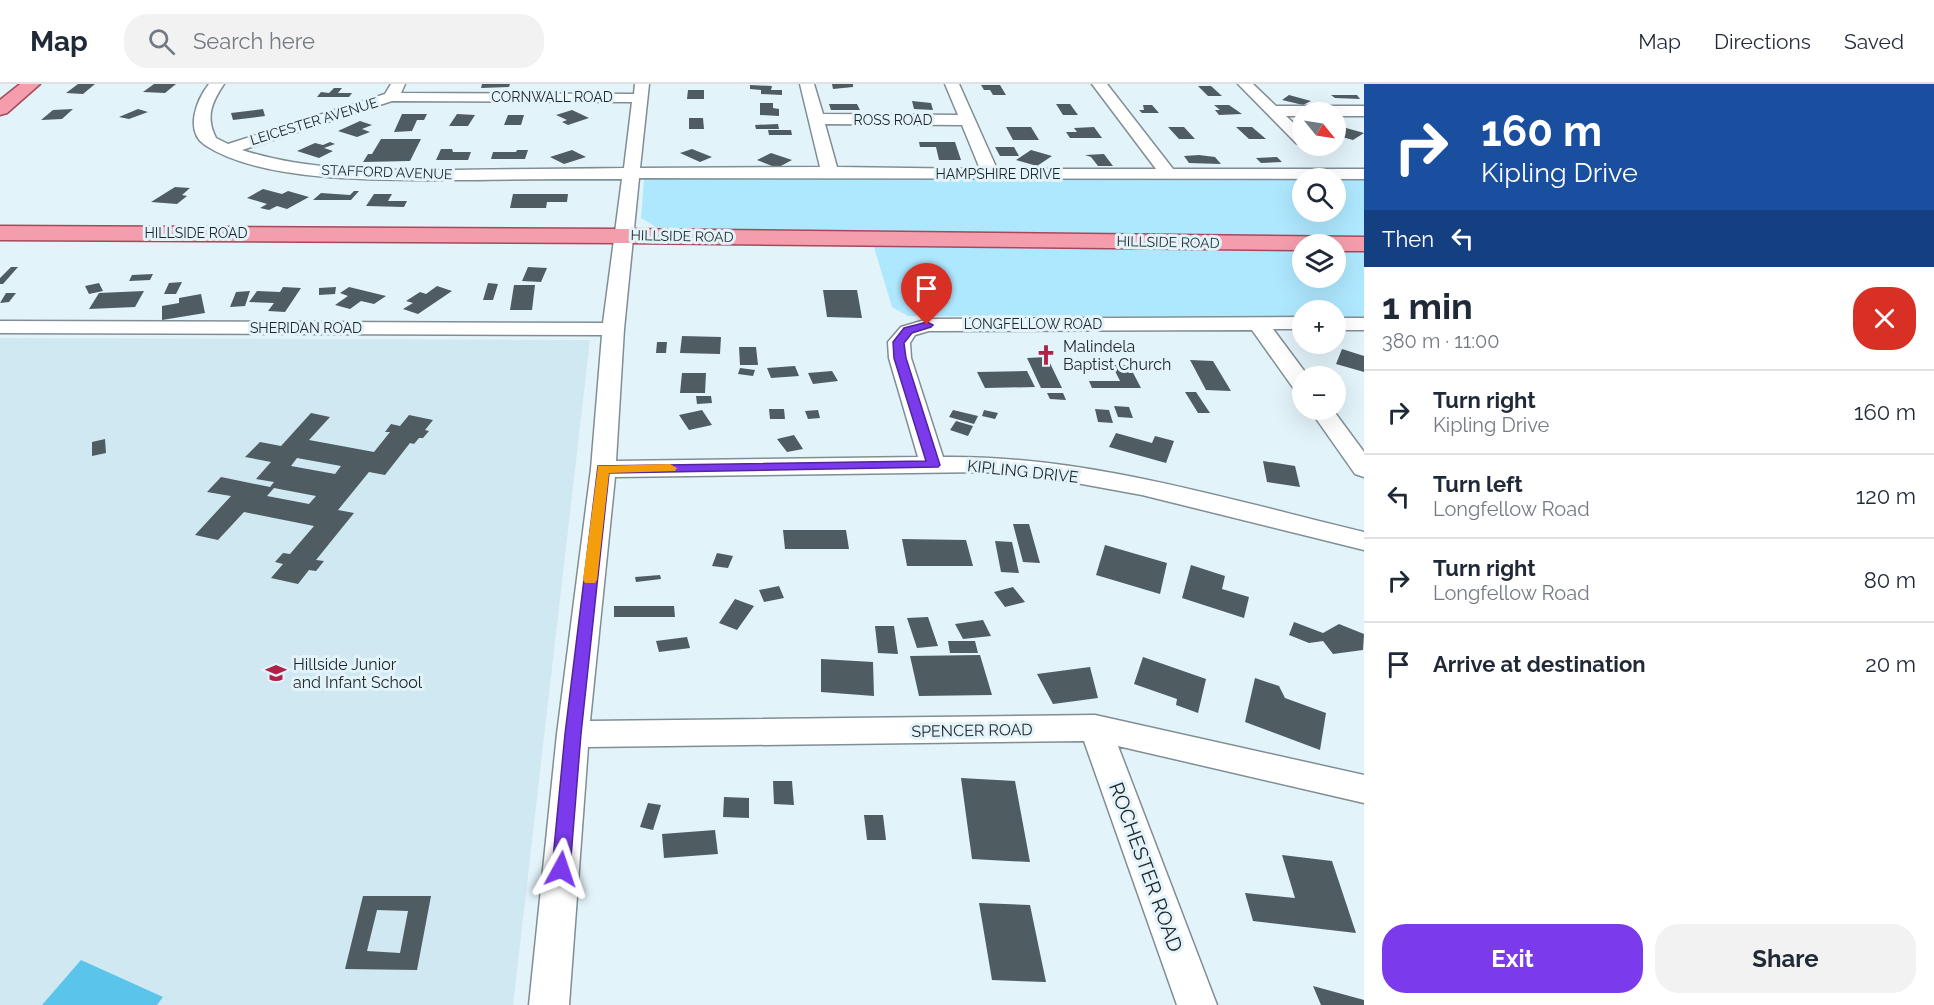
<!DOCTYPE html>
<html lang="en">
<head>
<meta charset="utf-8">
<style>
	body { margin:0; font-family:Raleway,sans-serif; background:#f2f2f3; color:#1f2937; height:100vh; display:flex; flex-direction:column; font-size:22px; white-space:nowrap }
	* { box-sizing:border-box; margin:0 }
	p { font-size:20px; color:#747a83 }
	.icon { flex:none; width:33px; height:33px; fill:none; stroke:currentColor; stroke-width:2; stroke-linecap:round; stroke-linejoin:round }
	.map { position:relative; flex:1; overflow:hidden }
	.panel { display:flex; flex-direction:column; background:#fff; width:570px }
	.panel>* { flex:none }
	.banner { background:#1a4fa0; color:#fff; overflow:hidden }
	.needle { width:39px; rotate:120deg }
	.buttons { position:absolute; left:1292px; top:18px; display:grid; gap:12px }
	.buttons a { display:grid; place-items:center; width:54px; height:54px; border-radius:50%; background:#fff; box-shadow:0 6px 24px #0002; font-size:30px }
	.pin { position:absolute; display:grid; place-items:center; width:51px; height:51px; color:#fff; margin:-62px -26px; border-radius:50% 50% 50% 0; rotate:-45deg; box-shadow:0 0 6px #0007 }
	.pin .icon { rotate:45deg }
	.me { position:absolute; width:66px; margin:-33px; rotate:5deg; stroke-linejoin:round; filter:drop-shadow(0 0 4px #0008) }
	.turn { display:flex; align-items:center; gap:21px; height:126px; padding:0 18px; font-size:27px }
	.turn .icon { width:78px; height:78px; stroke-width:2.5 }
	.turn b { display:block; font-size:42px; line-height:51px }
	.then { display:flex; align-items:center; height:57px; padding:0 18px; background:#0003; gap:12px; font-size:22px }
	.round { display:grid; place-items:center; flex:none; width:63px; height:63px; border-radius:24px; background:#f2f2f3 }
	.summary { display:flex; align-items:center; justify-content:space-between; height:102px; padding:0 18px }
	h1 { font-size:36px; font-weight:700; line-height:45px }
	.button { display:flex; gap:12px; margin-top:auto; padding:12px 18px }
	.button a { flex:1; height:69px; border-radius:24px; background:#7c3aed; color:#fff; font-size:24px; font-weight:700; line-height:69px; text-align:center }
	.button a+a { background:#f2f2f3; color:#1f2937 }
	ul { padding:0; list-style:none }
	li { display:flex; align-items:center; gap:18px; height:84px; padding:0 18px; border-top:2px solid #e0e1e3 }
	li div { flex:1 }
	li b { display:block; font-size:22px }
	li em { font-style:normal }
	header { display:flex; align-items:center; gap:36px; box-sizing:border-box; height:84px; padding:0 30px; background:#fff; border-bottom:2px solid #e0e1e3 }
	header strong { font-size:28px }
	nav { display:flex; gap:33px; margin-inline-start:auto; font-size:21px }
	.search { width:420px; height:54px; background:#f2f2f3; display:flex; align-items:center; gap:15px; box-sizing:border-box; padding:0 21px; border-radius:24px; color:#747a83; font-size:22px }
	main { display:flex; flex:1; min-height:0 }
	.map>svg:first-child { display:block }
	.built { fill:#d0e8f2 }
	.green { fill:#aee8ff }
	.water { fill:#5bc4ea }
	.building { fill:#4f5c62; fill-rule:evenodd }
	.lines { fill:none; stroke-linecap:round; stroke-linejoin:round }
	.minor-casing { stroke:#808e94; stroke-width:3 }
	.major-casing { stroke:#a5495b; stroke-width:3 }
	.minor { fill:#fff; fill-rule:evenodd }
	.major { fill:#f49dad; fill-rule:evenodd }
	.route { fill:#7c3aed; stroke:#51269a; stroke-width:1.5 }
	.slow { fill:#f59e0b }
	.labels { text-anchor:middle; stroke-width:6; stroke-linejoin:round; paint-order:stroke }
	.far-street-label { font-size:14px; fill:#1f2528; stroke:#e3f3fa }
	.poi-label { font-size:16px; fill:#1f2528; stroke:#e3f3fa; text-anchor:start }
	.street-label { font-size:16px; fill:#1f2528; stroke:#e3f3fa }
	.near-street-label { font-size:20px; fill:#1f2528; stroke:#e3f3fa }
</style>
</head>
<body>
<header>
<strong>Map</strong>
<div class="search"><svg class="icon" aria-label="search" viewBox="0 0 24 24"><circle cx="10" cy="10" r="6"/><path d="M15 15l6 6"/></svg>Search here</div>
<nav><a>Map</a><a>Directions</a><a>Saved</a></nav>
</header>
<main>
<div class="map">
<svg width="1364" height="921" viewBox="0 0 1364 921">
	<rect width="100%" height="100%" fill="#e3f3fa"/>
	<!-- built -->
	<path class="built" d="M0,254L590,256L513,921H0Z"/>
	<!-- green -->
	<path class="green" d="M644,95H1302V128H1335V95H1364V152L692,146L656,143L641,134Z
		M874,163L1302,167V194H1335V167H1364V233H1335V226H1302V233L908,232L892,223Z"/>
	<!-- water -->
	<path class="water" d="M81,876L163,913L157,921H42Z"/>
	<!-- building -->
	<path class="building" d="M78,0H95L83,10L66,9Z
		M154,0H176L165,9L143,8Z
		M482,0H510L509,3L481,4Z
		M832,0H853V3L833,5Z
		M750,1L772,2L771,6H782V11L761,10V6L750,5Z
		M981,1H1000L1006,11H993L990,6H984Z
		M1198,2H1211L1222,12H1208Z
		M334,4H342L338,9H352L349,13H317L321,8L329,9Z
		M688,6H704V15H687Z
		M1289,11L1311,17L1303,21L1282,16Z
		M1331,11H1357L1360,15L1335,14Z
		M912,17L931,19L933,26L914,25Z
		M760,19H773V24L779,25V32L760,31Z
		M829,20H857L860,26H831Z
		M1056,20H1070L1078,31H1063Z
		M1143,21H1152L1159,29H1142L1139,26H1144Z
		M1214,21H1229L1242,30L1219,31L1215,26H1220Z
		M73,25L62,35L41,36L53,26Z
		M138,25L148,28L129,35L119,33Z
		M263,25L265,32L233,36L231,29Z
		M572,26L589,34L568,41L562,38L567,36L556,31Z
		M402,30H427L424,36H417L412,47L394,48Z
		M457,30L475,31L468,42H449Z
		M508,31H524L521,41H504Z
		M689,34H703L704,45H689Z
		M360,37L372,41L362,45L370,48L357,53L338,47Z
		M778,40L779,45H756L755,41Z
		M1339,42L1364,49L1353,56L1335,51V44Z
		M1006,43H1031L1039,56H1013Z
		M1094,43L1102,54H1070L1066,48H1077L1074,44Z
		M1168,43H1184L1195,55H1179Z
		M1236,43H1252L1266,55H1249Z
		M768,46H791L792,51H769Z
		M381,55H421L410,77L363,78L368,70H372Z
		M330,58L335,60L324,64L333,67L319,74L297,67L315,59L323,61Z
		M919,58H955L961,76H939L936,63H920Z
		M995,63H1014L1019,72H1000Z
		M441,65H452L453,68H471L468,76H436Z
		M692,65L712,73L700,78L680,69Z
		M517,66H528L525,75H491L493,68H516Z
		M572,66L586,73L564,80L550,73Z
		M1031,66L1052,72L1037,82L1016,76Z
		M771,69L792,76L777,84L757,76Z
		M1104,70L1113,82H1098L1091,73L1085,71Z
		M1199,71L1215,73L1221,80L1189,79L1184,72Z
		M1277,73L1282,78L1261,79L1256,74Z
		M175,103L190,104L182,111L187,112L177,120L151,118Z
		M263,105L282,110L288,107L309,113L287,125L277,122L269,126L260,124L267,120L247,114Z
		M354,107H359L351,116H313L321,109L350,111Z
		M374,110H392L388,117H407L404,123L366,122Z
		M513,110H568L567,118H547L546,124H510Z
		M11,183H18L3,200H0V194Z
		M528,183L547,184L541,198L522,197Z
		M153,190L150,196L129,197L132,191Z
		M182,198L176,210H164L169,199Z
		M99,199L103,207L89,210L85,202Z
		M488,199L498,200L493,216H483Z
		M514,201H535L532,226H510Z
		M437,202L452,207L418,230L403,225L413,219L406,217L420,208L426,210Z
		M283,203L301,204L285,228L268,227L274,219L249,218L257,207L280,208Z
		M336,203L335,210L319,211V204Z
		M349,203L386,212L374,220L361,217L350,225L335,221L348,212L340,209Z
		M823,206H857L862,234L827,233Z
		M144,207L135,223L89,225L99,209Z
		M250,207L245,222L230,223L236,208Z
		M6,209H16L9,218L0,219Z
		M201,210L205,229L162,236V222L179,219V214Z
		M682,252L721,253L720,270L680,269Z
		M657,258H667L666,269H656Z
		M739,263H756L758,281H740Z
		M1342,265L1364,272V288L1336,280Z
		M1047,273L1062,304H1041L1027,274Z
		M1190,276L1213,277L1231,307L1206,306Z
		M1112,281H1129L1141,304H1092L1089,297H1120Z
		M795,282L799,292L771,294L767,284Z
		M740,284L755,286L753,292L738,290Z
		M832,287L838,297L813,300L808,289Z
		M1027,287L1035,303L985,304L977,288Z
		M682,289H706L705,309H680Z
		M1185,308H1196L1210,329H1198Z
		M1047,309H1063L1066,316L1050,315Z
		M696,312H711L712,319L697,320Z
		M1114,322L1129,323L1133,334L1118,333Z
		M769,325H784L785,335H770Z
		M1095,325L1109,326L1113,339L1098,338Z
		M702,326L712,341L689,346L679,331Z
		M818,326L820,334L808,335L805,327Z
		M953,326L978,332L974,340L949,333Z
		M984,326L998,329L995,335L982,332Z
		M311,329L330,333L309,356L374,368L390,348H385L391,340L400,342L409,331L433,336L425,346L429,347L423,354H419L414,360L410,359L385,391L369,388L338,426L354,429L316,476L324,477L316,487L309,486L298,500L271,494L283,480L275,478L283,469L290,470L314,442L244,428L218,456L195,451L231,412L207,408L221,393L270,403L274,398L256,395L271,378L245,373L260,358L281,362ZM297,374L341,382L335,390L291,382ZM274,404L316,412L309,420L267,412Z
		M956,337L973,342L968,352L950,346Z
		M1116,349L1152,359L1155,352L1174,357L1166,379L1109,363Z
		M794,351L803,365L787,368L777,355Z
		M105,355L106,369L92,372V358Z
		M1263,377L1295,382L1300,403L1267,398Z
		M1013,440H1029L1040,479L1023,478Z
		M783,446H846L849,465H785Z
		M902,455L966,456L973,482H907Z
		M995,457L1012,458L1019,489L1001,488Z
		M1105,461L1167,479L1160,510L1096,491Z
		M717,469L733,472L728,484L712,482Z
		M1191,481L1225,492L1222,505L1249,513L1244,534L1182,514Z
		M660,491L661,495L636,498L635,493Z
		M779,502L784,514L764,518L759,506Z
		M1013,503L1025,518L1005,523L994,508Z
		M735,515L754,522L737,546L719,539Z
		M614,522H674L675,533H614Z
		M928,533L938,562L917,564L907,534Z
		M983,536L991,552L963,555L955,540Z
		M1294,538L1323,549L1339,540L1364,550L1363,566L1333,570L1323,557L1309,559L1289,551Z
		M875,542H894L898,570L878,569Z
		M687,553L690,564L659,568L656,557Z
		M948,557H975L978,569H950Z
		M980,571L992,611L919,612L910,572Z
		M1143,573L1206,595L1198,629L1176,621L1177,615L1134,600Z
		M821,575L873,578L874,612L821,608Z
		M1090,583L1098,614L1053,620L1037,590Z
		M1255,594L1279,602L1285,614L1326,629L1320,666L1245,638Z
		M961,694L1015,697L1030,778L972,775Z
		M773,697H792L794,721L774,720Z
		M724,713L749,714V734L723,733Z
		M648,719L661,721L653,746L640,743Z
		M864,731H883L886,756H867Z
		M715,746L718,770L664,774L662,750Z
		M1282,771L1332,777L1356,849L1253,837L1245,809L1295,814Z
		M363,812H431L417,886L345,885ZM377,826L408,827L400,869L367,867Z
		M979,819L1030,821L1046,898L992,896Z
		M1313,902L1364,916V921H1321Z"/>
	<g class="lines">
		<!-- minor casing -->
		<g class="minor-casing">
			<path id="minor" d="M209,0H224C212,18 205,33 216,54L228,60L385,10L391,0H405L401,9L634,10L635,0H649L640,84L820,83L800,0H814L823,30L958,31L945,0H959L997,85H1156L1092,0H1107L1173,85H1364V95L639,94L624,245L616,377L918,373L889,274L888,258L901,243L928,235L1302,233V245H1273L1308,292H1302V307L1294,305L1252,246L929,247L915,251L910,259L911,274L943,373C1086,371 1226,415 1364,448V466L1142,411L1049,394L984,388L615,393L590,637L1095,631L1364,691V719L1118,662L1217,921H1177L1084,657L588,663L569,921H529L557,650L591,385L602,251L0,249V237L603,239L622,95C572,95 522,95 472,96C400,96 265,101 205,61C184,47 197,15 209,0ZM392,17L632,18L624,84C567,85 511,85 454,86C383,86 310,88 242,66ZM825,40L962,41L980,85L837,83Z
				M1238,0H1253L1276,22H1364V32H1335V28H1302V32H1286L1302,47V61L1296,59Z
				M1335,234H1364V246H1335Z
				M1310,326H1333L1364,368V393L1355,390Z"/>
		</g>
		<!-- major casing -->
		<g class="major-casing">
			<path id="major" d="M20,0H40L7,29L0,31V16Z
				M0,142L625,145L1364,153V167H1335V160H1302V166L625,159L0,156Z"/>
		</g>
		<!-- minor -->
		<use href="#minor" class="minor"/>
		<!-- major -->
		<use href="#major" class="major"/>
	</g>
	<!-- route -->
	<path class="route" d="M927,238L933,241L931,243L912,249L904,259L906,274L940,381L938,383L609,389L581,650L570,785L568,791L561,793L555,791L552,785L565,650L598,382L926,377L894,274L893,258L904,244Z"/>
	<!-- slow -->
	<path class="slow" d="M670,380L677,384L675,387L609,389L597,496L595,499H585L583,496L598,382Z"/>
	<!-- icons -->
	<defs>
		<g id="church-bare" transform="scale(1.62)"><path d="M-1.2-6h2.4v3.5h3.3v2.4h-3.3V6h-2.4V-.1h-3.3v-2.4h3.3Z" fill="#b22048" stroke="#e3f3fa" stroke-width="2.5" paint-order="stroke"/></g>
		<g id="school-bare" transform="scale(1.62)"><path d="M0-5L7-2L0 1L-7-2ZM-4 1L0 2.5L4 1V4Q0 6-4 4Z" fill="#b22048" stroke="#e3f3fa" stroke-width="2.5" paint-order="stroke"/></g>
	</defs>
	<g fill-rule="evenodd">
		<use href="#church-bare" x="1046" y="271"/>
		<use href="#school-bare" x="276" y="589"/>
	</g>
	<g class="labels">
		<!-- far-street labels -->
		<g class="far-street-label">
			<text x="552" y="18">CORNWALL ROAD</text>
			<text x="893" y="41">ROSS ROAD</text>
			<text transform="translate(314 37) rotate(-17)" y="5">LEICESTER AVENUE</text>
			<text transform="translate(387 88) rotate(2)" y="5">STAFFORD AVENUE</text>
			<text x="998" y="95">HAMPSHIRE DRIVE</text>
			<text x="196" y="154">HILLSIDE ROAD</text>
			<text transform="translate(682 152) rotate(1)" y="5">HILLSIDE ROAD</text>
			<text transform="translate(1168 158) rotate(1)" y="5">HILLSIDE ROAD</text>
			<text x="1033" y="245">LONGFELLOW ROAD</text>
			<text x="306" y="249">SHERIDAN ROAD</text>
		</g>
		<!-- poi labels -->
		<g class="poi-label">
			<text x="1063" y="268">Malindela<tspan x="1063" dy="18">Baptist Church</tspan></text>
			<text x="293" y="586">Hillside Junior<tspan x="293" dy="18">and Infant School</tspan></text>
		</g>
		<!-- street labels -->
		<g class="street-label">
			<text transform="translate(1023 387) rotate(6)" y="6">KIPLING DRIVE</text>
			<text transform="translate(972 646) rotate(-1)" y="6">SPENCER ROAD</text>
		</g>
		<!-- near-street labels -->
		<g class="near-street-label">
			<text transform="translate(1146 783) rotate(70)" y="7">ROCHESTER ROAD</text>
		</g>
	</g>
</svg>
<div class="buttons">
<a><svg class="needle" viewBox="-14 -14 28 28"><path d="M0-13l5 13h-10z" fill="#e53935"/><path d="M0 13l5-13h-10z" fill="#747a83"/></svg></a>
<a><svg class="icon" aria-label="search" viewBox="0 0 24 24"><circle cx="10" cy="10" r="6"/><path d="M15 15l6 6"/></svg></a>
<a><svg class="icon" aria-label="layers" viewBox="0 0 24 24"><path d="M12 4l9 5-9 5-9-5zM3 14l9 5 9-5"/></svg></a>
<a>+</a>
<a>−</a>
</div>
<div class="pin" style="left:927px;top:241px;background:#d93025"><svg class="icon" aria-label="arrive" viewBox="0 0 24 24"><path d="M6 21V4h12l-3 4 3 4H6"/></svg></div>
<svg class="me" style="left:561px;top:785px" viewBox="-20 -20 40 40"><path d="M0-17L14 15 0 8-14 15z" fill="#7c3aed" stroke="#fff" stroke-width="4"/></svg>
</div>
<section class="panel">
<div class="banner">
<div class="turn"><svg class="icon" aria-label="right" viewBox="0 0 24 24"><path d="M7 20v-9h11M14 6l5 5-5 5"/></svg><div><b>160 m</b>Kipling Drive</div></div>
<div class="then">Then<svg class="icon" aria-label="left" viewBox="0 0 24 24"><path d="M17 20v-9H6M10 6l-5 5 5 5"/></svg></div>
</div>
<div class="summary"><div><h1>1 min</h1><p>380 m · 11:00</p></div><a class="round" style="background:#d93025;color:#fff"><svg class="icon" aria-label="close" viewBox="0 0 24 24"><path d="M6 6l12 12M18 6L6 18"/></svg></a></div>
<ul>
<li><svg class="icon" aria-label="right" viewBox="0 0 24 24"><path d="M7 20v-9h11M14 6l5 5-5 5"/></svg><div><b>Turn right</b><p>Kipling Drive</p></div><em>160 m</em></li>
<li><svg class="icon" aria-label="left" viewBox="0 0 24 24"><path d="M17 20v-9H6M10 6l-5 5 5 5"/></svg><div><b>Turn left</b><p>Longfellow Road</p></div><em>120 m</em></li>
<li><svg class="icon" aria-label="right" viewBox="0 0 24 24"><path d="M7 20v-9h11M14 6l5 5-5 5"/></svg><div><b>Turn right</b><p>Longfellow Road</p></div><em>80 m</em></li>
<li><svg class="icon" aria-label="arrive" viewBox="0 0 24 24"><path d="M6 21V4h12l-3 4 3 4H6"/></svg><div><b>Arrive at destination</b></div><em>20 m</em></li>
</ul>
<div class="button"><a>Exit</a><a>Share</a></div>
</section>
</main>
</body>
</html>
